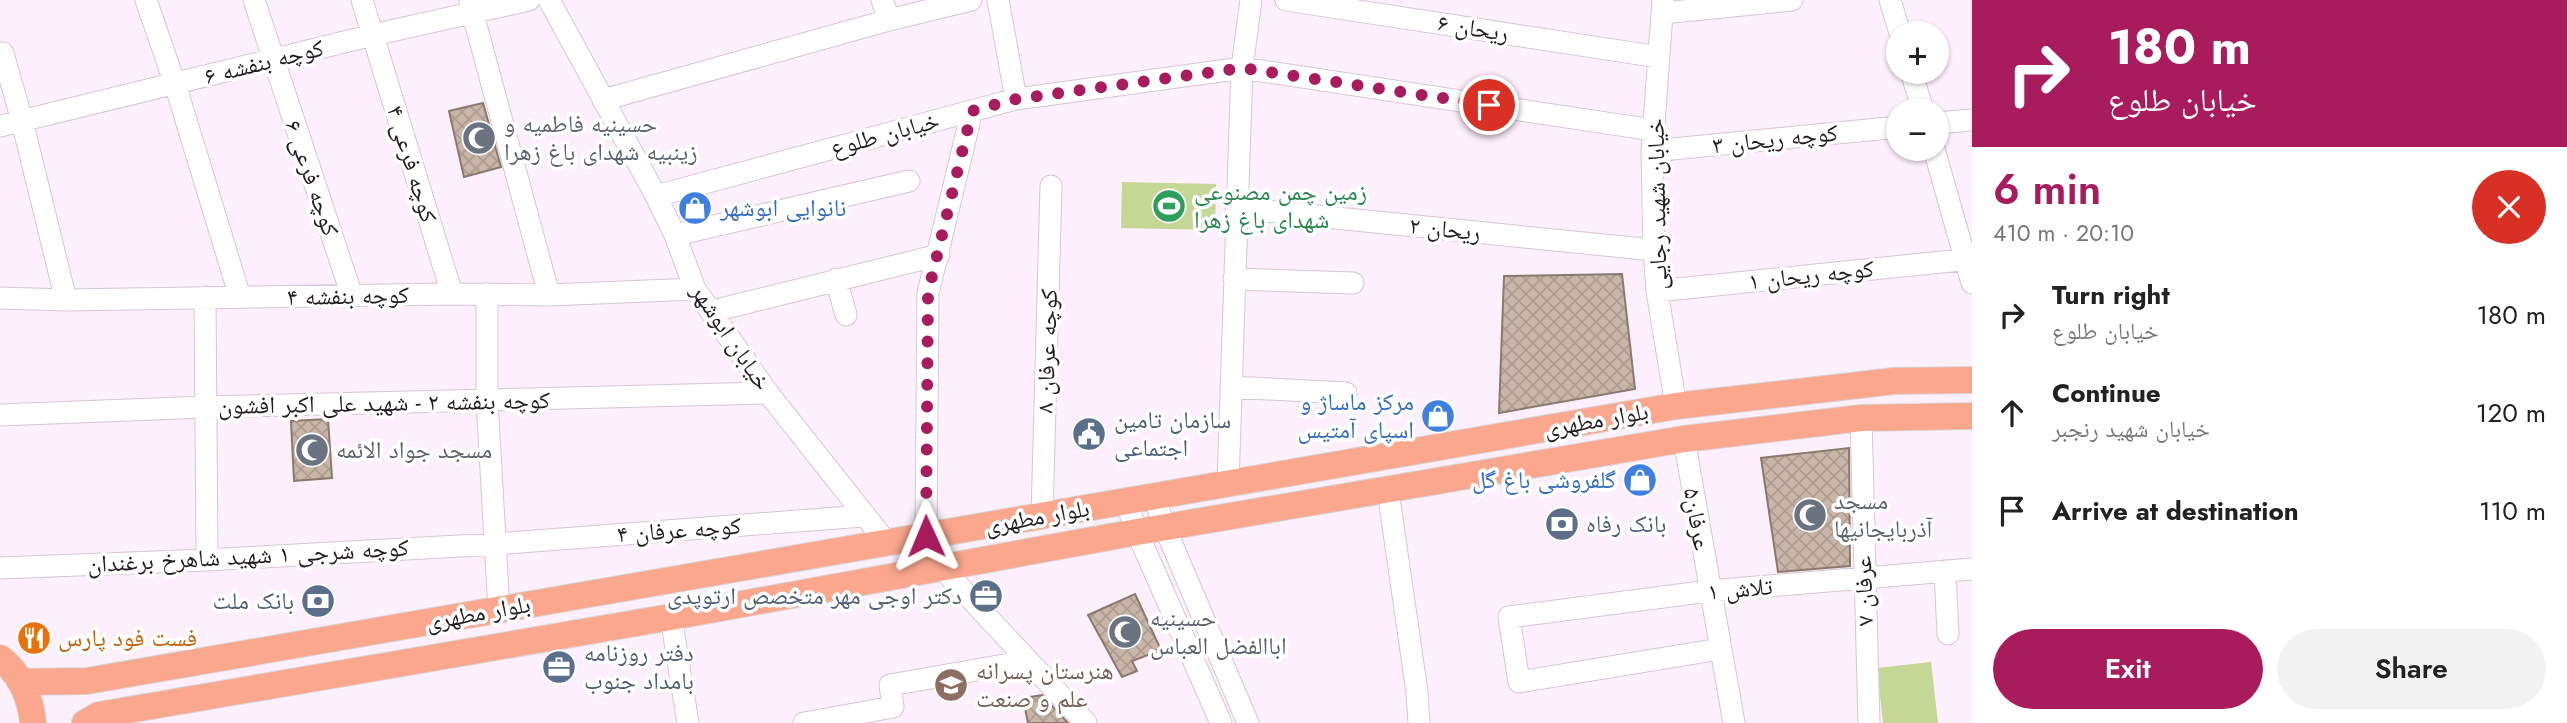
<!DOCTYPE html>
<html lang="en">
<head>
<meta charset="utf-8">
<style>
	body { margin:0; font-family:Jost,"Noto Naskh Arabic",sans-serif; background:#f2f2f2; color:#222; height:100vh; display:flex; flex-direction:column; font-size:26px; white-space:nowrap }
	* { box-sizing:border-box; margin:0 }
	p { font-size:23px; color:#767676 }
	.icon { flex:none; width:38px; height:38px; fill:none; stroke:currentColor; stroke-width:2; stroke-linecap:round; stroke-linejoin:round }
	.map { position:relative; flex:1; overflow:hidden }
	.drawer { display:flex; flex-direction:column; background:#fff; width:595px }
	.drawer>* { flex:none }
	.hud { background:#a81b5c; color:#fff; overflow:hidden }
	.buttons { position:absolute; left:1886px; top:21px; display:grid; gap:14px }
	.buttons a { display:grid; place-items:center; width:63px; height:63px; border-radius:50%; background:#fff; box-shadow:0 2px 5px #0004; font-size:35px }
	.pin { position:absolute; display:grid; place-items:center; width:60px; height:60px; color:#fff; margin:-30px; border:4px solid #fff; border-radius:50%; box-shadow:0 2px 7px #0007 }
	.me { position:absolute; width:77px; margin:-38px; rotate:359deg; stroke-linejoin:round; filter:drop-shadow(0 0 5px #0008) }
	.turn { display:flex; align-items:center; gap:24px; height:147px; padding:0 21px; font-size:32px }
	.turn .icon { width:91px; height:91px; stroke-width:2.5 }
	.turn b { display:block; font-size:49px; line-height:60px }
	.round { display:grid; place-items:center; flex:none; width:74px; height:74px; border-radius:37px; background:#f2f2f2 }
	.headline { display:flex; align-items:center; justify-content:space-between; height:119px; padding:0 21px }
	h1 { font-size:42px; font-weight:600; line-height:52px; color:#a81b5c }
	.primary-button { display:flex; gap:14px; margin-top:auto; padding:14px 21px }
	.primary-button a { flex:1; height:80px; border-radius:42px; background:#a81b5c; color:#fff; font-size:28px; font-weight:600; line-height:80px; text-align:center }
	.primary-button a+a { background:#f2f2f2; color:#222 }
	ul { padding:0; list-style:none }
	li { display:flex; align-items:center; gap:21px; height:98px; padding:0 21px }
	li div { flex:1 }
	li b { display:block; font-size:26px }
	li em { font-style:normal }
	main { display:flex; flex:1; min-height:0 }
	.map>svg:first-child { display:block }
	.grass { fill:#c5d795 }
	.building { fill:url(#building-cross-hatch); stroke:#8b796d; stroke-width:2 }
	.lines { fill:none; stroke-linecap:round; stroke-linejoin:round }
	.minor-casing { stroke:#d7c6d5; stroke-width:23 }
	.major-casing { stroke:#d7d6d7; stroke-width:28 }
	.minor { stroke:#fff; stroke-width:21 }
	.major { stroke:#faa78e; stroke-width:26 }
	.route { stroke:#a81b5c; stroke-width:12; stroke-dasharray:0 21.6 }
	.labels { text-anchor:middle; stroke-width:7; stroke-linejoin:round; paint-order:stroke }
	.street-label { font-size:24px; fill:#231d23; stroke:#fff }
	.worship-label { font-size:24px; fill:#5b616d; stroke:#fff; text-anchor:start }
	.leisure-label { font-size:24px; fill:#27864d; stroke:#fff; text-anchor:start }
	.shop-label { font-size:24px; fill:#366cbe; stroke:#fff; text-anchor:end }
	.service-label { font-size:24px; fill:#4e5e75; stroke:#fff; text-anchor:start }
	.food-label { font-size:24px; fill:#c56008; stroke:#fff; text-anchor:start }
	.education-label { font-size:24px; fill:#785e54; stroke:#fff; text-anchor:start }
</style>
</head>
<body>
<main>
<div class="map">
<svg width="1972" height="723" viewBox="0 0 1972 723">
	<defs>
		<pattern id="building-cross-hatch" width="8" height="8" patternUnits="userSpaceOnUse" patternTransform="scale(1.75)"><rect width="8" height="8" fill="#c9b6a9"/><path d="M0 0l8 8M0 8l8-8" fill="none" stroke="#ac9c91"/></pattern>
	</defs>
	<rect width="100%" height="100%" fill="#fdeffb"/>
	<!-- grass -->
	<path class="grass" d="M1122,182L1216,184L1215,230L1121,228Z
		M1931,662L1938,723H1883L1877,668Z"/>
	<!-- building -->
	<path class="building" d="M483,103L501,167L464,177L449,111Z
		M1622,274L1635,389L1499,413L1504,276Z
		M328,419L332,478L294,481L291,421Z
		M1849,448L1850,566L1778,572L1761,458Z
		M1135,594L1161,650L1132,661L1137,671L1122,677L1088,615Z
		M1042,695L1068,723H1028L1023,698Z"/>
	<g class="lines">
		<!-- minor casing -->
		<g class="minor-casing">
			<path id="minor" d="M146,0L175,84L240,297
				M254,0L352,296
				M362,0L452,294
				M549,0L656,196L675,235L695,289L768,393L886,542
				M882,0L889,20
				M998,0L1016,99
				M1286,0L1659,57
				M1663,0L1652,151L1654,250L1657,291L1676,406
				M1890,0L1900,33
				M470,3L549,295
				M1663,13L1792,0
				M3,53L22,121L66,300
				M1911,72L1923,110
				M603,100L889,20L971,0
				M1937,123L1972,120
				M0,126L373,35L529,0
				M1934,149L1972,283
				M1652,151L1899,127
				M656,196L1016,99L1242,68L1653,130
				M1236,208L1654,250
				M675,235L909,181
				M836,279L846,315
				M1234,279L1353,283
				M1657,291L1972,259
				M487,294V400L499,610
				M205,297L207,560
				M0,298L66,300L452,294L549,295L695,289
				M713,311L939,255
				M1231,387L1346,393
				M0,415L205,407L768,393
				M1861,418L1869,723
				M1684,439L1734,723
				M1228,483L1242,68L1251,0
				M1388,491L1417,692L1419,723
				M1154,497L1165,528L1248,723
				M1126,502L1137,532L1221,723
				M1042,516L1051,186
				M926,536L928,293L972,111
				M0,568L207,560L495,544L863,516
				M942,568L1086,723
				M1945,571L1948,634
				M671,617L688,723
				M1720,649L1519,682L1509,617L1709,591L1972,569
				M804,723L893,707L890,685L1028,661"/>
		</g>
		<!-- major casing -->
		<g class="major-casing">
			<path id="major" d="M0,658C20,673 31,698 33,723
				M22,682L87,681L1676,406L1894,381L1972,380
				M85,723L99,715L671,617L1137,532L1684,439L1861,418L1972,416"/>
		</g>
		<!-- minor -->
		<use href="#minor" class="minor"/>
		<!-- major -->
		<use href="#major" class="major"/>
	</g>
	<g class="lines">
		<!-- route -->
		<path class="route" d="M926,536L928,293L972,111L1016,99L1242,68L1489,105"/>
	</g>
	<!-- icons -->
	<defs>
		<g id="mosque-disc" transform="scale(1.75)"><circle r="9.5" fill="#6b7280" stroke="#fff"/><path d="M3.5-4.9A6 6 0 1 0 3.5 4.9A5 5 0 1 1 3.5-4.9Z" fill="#fff"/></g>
		<g id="stadium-disc" transform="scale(1.75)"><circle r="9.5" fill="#2e9e5b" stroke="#fff"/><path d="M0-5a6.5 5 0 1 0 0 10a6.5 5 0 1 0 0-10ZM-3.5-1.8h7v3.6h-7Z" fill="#fff"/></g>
		<g id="shop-disc" transform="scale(1.75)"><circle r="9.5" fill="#3f7fe0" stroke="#fff"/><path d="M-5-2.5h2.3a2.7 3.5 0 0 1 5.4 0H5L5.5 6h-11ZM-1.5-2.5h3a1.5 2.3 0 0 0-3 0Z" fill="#fff"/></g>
		<g id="civic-disc" transform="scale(1.75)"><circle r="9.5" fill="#5c6f8a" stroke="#fff"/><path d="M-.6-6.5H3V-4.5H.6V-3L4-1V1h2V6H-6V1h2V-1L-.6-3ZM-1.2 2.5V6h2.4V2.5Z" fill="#fff"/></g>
		<g id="bank-disc" transform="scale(1.75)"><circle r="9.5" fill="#5c6f8a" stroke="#fff"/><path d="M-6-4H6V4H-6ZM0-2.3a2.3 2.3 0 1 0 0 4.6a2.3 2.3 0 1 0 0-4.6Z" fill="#fff"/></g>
		<g id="office-disc" transform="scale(1.75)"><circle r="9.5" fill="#5c6f8a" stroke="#fff"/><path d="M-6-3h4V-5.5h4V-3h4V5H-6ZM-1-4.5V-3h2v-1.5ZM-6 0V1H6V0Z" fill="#fff"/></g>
		<g id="restaurant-disc" transform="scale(1.75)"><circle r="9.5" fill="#e8710a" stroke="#fff"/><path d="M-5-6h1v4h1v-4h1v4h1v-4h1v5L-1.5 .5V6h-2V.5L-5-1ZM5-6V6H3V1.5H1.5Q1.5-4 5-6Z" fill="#fff"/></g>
		<g id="school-disc" transform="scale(1.75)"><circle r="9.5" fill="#8d6e63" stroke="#fff"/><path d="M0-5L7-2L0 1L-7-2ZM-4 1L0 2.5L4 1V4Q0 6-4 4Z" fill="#fff"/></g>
	</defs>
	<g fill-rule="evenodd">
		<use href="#mosque-disc" x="479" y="138"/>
		<use href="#stadium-disc" x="1169" y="206"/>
		<use href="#shop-disc" x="695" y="208"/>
		<use href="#shop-disc" x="1438" y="416"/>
		<use href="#civic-disc" x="1089" y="434"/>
		<use href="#mosque-disc" x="312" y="450"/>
		<use href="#shop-disc" x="1640" y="480"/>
		<use href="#mosque-disc" x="1810" y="515"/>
		<use href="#bank-disc" x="1562" y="524"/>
		<use href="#office-disc" x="986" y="596"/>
		<use href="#bank-disc" x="318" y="601"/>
		<use href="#mosque-disc" x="1125" y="632"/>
		<use href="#restaurant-disc" x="34" y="638"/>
		<use href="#office-disc" x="559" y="667"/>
		<use href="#school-disc" x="951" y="685"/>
	</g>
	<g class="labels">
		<!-- street labels -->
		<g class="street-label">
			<text transform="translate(1473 28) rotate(9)" y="8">ریحان ۶</text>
			<text transform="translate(264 62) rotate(-14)" y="8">کوچه بنفشه ۶</text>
			<text transform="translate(885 134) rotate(-15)" y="8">خیابان طلوع</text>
			<text transform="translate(1775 139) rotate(-6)" y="8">کوچه ریحان ۳</text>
			<text transform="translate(412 164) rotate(73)" y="8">کوچه فرعی ۴</text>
			<text transform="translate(312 178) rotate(71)" y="8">کوچه فرعی ۶</text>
			<text transform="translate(1657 204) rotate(-91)" y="8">خیابان شهید رجایی</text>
			<text transform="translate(1445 229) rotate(6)" y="8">ریحان ۲</text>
			<text transform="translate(1811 275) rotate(-6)" y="8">کوچه ریحان ۱</text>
			<text transform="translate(348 296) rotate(-1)" y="8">کوچه بنفشه ۴</text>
			<text transform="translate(731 337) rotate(56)" y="8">خیابان ابوشهر</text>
			<text transform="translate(1047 351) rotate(-88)" y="8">کوچه عرفان ۸</text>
			<text transform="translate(384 403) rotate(-1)" y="8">کوچه بنفشه ۲ - شهید علی اکبر افشون</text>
			<text transform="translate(1596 420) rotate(-10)" y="8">بلوار مطهری</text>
			<text transform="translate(1037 517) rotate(-10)" y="8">بلوار مطهری</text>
			<text transform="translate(1697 519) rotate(80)" y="8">عرفان۵</text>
			<text transform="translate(679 530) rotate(-4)" y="8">کوچه عرفان ۴</text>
			<text transform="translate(248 556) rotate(-3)" y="8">کوچه شرجی ۱ شهید شاهرخ برغندان</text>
			<text transform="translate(1740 589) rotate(-5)" y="8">تلاش ۱</text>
			<text transform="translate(1864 591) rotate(-92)" y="8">عرفان ۷</text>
			<text transform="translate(478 613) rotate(-10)" y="8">بلوار مطهری</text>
		</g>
		<!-- worship labels -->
		<g class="worship-label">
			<text x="504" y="132">حسینیه فاطمیه و<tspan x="504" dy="28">زینبیه شهدای باغ زهرا</tspan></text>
			<text x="336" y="458">مسجد جواد الائمه</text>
			<text x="1834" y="509">مسجد<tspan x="1834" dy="28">آذربایجانیها</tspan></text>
			<text x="1150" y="626">حسینیه<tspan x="1150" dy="28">اباالفضل العباس</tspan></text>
		</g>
		<!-- leisure labels -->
		<g class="leisure-label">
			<text x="1194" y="200">زمین چمن مصنوعی<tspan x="1194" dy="28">شهدای باغ زهرا</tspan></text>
		</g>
		<!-- shop labels -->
		<g class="shop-label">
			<text x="720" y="216" text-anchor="start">نانوایی ابوشهر</text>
			<text x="1414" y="410">مرکز ماساژ و<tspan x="1414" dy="28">اسپای آمتیس</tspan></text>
			<text x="1616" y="488">گلفروشی باغ گل</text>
		</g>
		<!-- service labels -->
		<g class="service-label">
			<text x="1114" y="428">سازمان تامین<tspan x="1114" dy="28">اجتماعی</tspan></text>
			<text x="1586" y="532">بانک رفاه</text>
			<text x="962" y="604" text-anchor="end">دکتر اوجی مهر متخصص ارتوپدی</text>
			<text x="294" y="609" text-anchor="end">بانک ملت</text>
			<text x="584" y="661">دفتر روزنامه<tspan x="584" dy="28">بامداد جنوب</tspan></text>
		</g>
		<!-- food labels -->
		<g class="food-label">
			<text x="58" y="646">فست فود پارس</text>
		</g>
		<!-- education labels -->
		<g class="education-label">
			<text x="976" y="679">هنرستان پسرانه<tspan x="976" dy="28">علم و صنعت</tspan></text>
		</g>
	</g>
</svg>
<div class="buttons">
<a>+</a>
<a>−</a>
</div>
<div class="pin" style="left:1489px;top:105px;background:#d93025"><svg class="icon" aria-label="arrive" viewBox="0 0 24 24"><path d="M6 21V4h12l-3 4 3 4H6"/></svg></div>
<svg class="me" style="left:926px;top:536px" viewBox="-20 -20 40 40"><path d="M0-17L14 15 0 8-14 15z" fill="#a81b5c" stroke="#fff" stroke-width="4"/></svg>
</div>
<section class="drawer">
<div class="hud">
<div class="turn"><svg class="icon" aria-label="right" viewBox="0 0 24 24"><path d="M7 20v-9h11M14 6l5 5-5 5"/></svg><div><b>180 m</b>خیابان طلوع</div></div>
</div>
<div class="headline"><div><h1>6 min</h1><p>410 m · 20:10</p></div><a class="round" style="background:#d93025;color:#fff"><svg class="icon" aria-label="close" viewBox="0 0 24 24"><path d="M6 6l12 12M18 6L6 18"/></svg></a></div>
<ul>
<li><svg class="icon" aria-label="right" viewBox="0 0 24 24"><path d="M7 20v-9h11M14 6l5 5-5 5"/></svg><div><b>Turn right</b><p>خیابان طلوع</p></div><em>180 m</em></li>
<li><svg class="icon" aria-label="ahead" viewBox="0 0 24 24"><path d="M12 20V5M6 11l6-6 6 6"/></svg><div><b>Continue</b><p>خیابان شهید رنجبر</p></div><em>120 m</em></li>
<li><svg class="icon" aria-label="arrive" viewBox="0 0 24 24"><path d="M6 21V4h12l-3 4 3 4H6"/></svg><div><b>Arrive at destination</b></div><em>110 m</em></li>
</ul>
<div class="primary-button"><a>Exit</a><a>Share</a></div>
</section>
</main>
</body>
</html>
